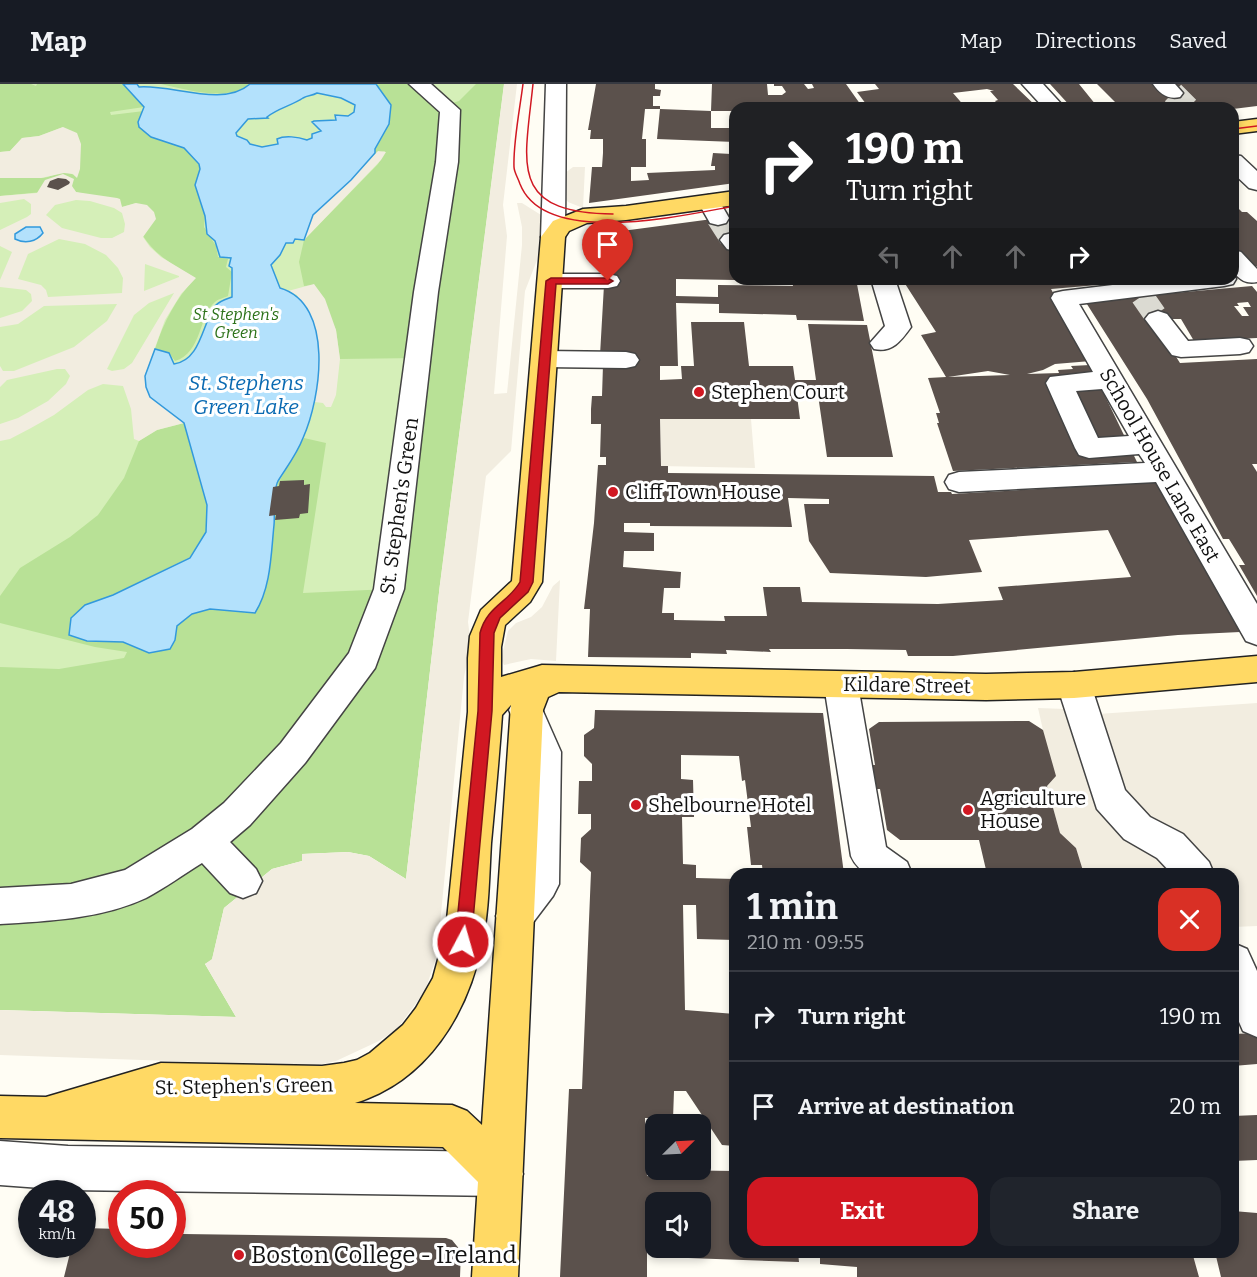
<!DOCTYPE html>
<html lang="en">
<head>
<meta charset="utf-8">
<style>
	body { margin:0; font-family:Bitter,serif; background:#20242c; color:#f1f3f6; height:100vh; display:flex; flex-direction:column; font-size:22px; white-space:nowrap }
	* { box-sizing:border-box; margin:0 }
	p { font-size:20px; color:#9ea1a6 }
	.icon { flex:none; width:33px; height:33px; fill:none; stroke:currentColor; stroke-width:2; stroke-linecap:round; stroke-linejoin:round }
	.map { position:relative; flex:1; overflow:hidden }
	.details { position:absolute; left:729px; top:784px; width:510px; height:390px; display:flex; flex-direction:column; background:#171b24; border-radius:18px; box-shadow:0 3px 9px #0003 }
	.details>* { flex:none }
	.guide { position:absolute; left:729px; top:18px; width:510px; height:183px; border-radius:18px; box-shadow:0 3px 9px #0003; background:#202124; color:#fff; overflow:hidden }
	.needle { width:39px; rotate:66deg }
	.controls { position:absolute; left:645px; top:1030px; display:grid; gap:12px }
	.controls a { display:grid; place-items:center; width:66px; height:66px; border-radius:12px; background:#171b24; box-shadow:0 3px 9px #0003; font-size:30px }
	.speed { position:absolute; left:18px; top:1096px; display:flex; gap:12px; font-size:30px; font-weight:700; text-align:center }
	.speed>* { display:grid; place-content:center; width:78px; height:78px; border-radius:50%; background:#171b24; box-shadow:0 3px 9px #0003; line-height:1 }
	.speed small { font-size:15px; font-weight:400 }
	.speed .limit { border:9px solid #d22; background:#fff; color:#111 }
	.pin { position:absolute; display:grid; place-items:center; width:51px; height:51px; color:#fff; margin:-62px -26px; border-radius:50% 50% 50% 0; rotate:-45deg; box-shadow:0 0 6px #0007 }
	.pin .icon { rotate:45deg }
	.me { position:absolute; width:66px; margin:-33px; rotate:6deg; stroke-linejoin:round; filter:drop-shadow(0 0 4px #0008) }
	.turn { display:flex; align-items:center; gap:21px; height:126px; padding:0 18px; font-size:27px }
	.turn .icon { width:78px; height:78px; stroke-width:2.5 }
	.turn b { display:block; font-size:42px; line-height:51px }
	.lanes { display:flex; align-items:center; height:57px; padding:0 18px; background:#0003; justify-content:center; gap:30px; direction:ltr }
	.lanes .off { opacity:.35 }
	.round { display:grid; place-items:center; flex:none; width:63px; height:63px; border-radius:18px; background:#20242c }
	.summary { display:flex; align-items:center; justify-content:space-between; height:102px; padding:0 18px }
	h1 { font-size:36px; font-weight:700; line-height:45px }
	.button { display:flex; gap:12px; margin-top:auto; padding:12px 18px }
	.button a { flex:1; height:69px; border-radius:18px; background:#d11822; color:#fff; font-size:24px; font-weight:700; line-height:69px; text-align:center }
	.button a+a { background:#20242c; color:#f1f3f6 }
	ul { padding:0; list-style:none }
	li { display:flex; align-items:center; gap:18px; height:90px; padding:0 18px; border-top:2px solid #363941 }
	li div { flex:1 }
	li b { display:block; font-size:22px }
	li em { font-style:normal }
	header { display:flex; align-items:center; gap:36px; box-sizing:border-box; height:84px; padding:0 30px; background:#171b24; border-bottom:2px solid #363941 }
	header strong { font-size:28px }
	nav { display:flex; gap:33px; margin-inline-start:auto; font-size:21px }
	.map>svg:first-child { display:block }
	.green { fill:#d5efb8 }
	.forest { fill:#b8e196 }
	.plaza { fill:#f2ede0; fill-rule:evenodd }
	.water { fill:#b3e1fc; stroke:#3299dc; stroke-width:1.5; fill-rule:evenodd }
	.building { fill:#5b514c; fill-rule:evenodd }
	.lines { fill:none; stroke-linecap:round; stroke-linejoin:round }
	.minor-tunnel { stroke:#dbdad2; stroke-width:23; stroke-dasharray:23 11; stroke-linecap:butt }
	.minor-casing { stroke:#444; stroke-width:3 }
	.major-casing { stroke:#222; stroke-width:3 }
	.minor { fill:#fff; fill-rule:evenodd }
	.major { fill:#ffd964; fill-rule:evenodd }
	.tram { stroke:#d11822; stroke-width:1.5 }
	.route { fill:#d11822; stroke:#881016; stroke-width:1.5 }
	.poi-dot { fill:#d11822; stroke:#fff; stroke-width:2 }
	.labels { text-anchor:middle; stroke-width:6; stroke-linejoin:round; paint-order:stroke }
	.far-park-label { font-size:16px; font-style:italic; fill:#2b7118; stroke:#fff }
	.poi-label { font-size:20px; fill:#111; stroke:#fff; text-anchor:start }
	.street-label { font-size:20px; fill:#111; stroke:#fff }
	.water-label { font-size:21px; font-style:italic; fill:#0a6ab2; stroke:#fff }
	.near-poi-label { font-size:24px; fill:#111; stroke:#fff; text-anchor:start }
</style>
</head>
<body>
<header>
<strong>Map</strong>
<nav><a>Map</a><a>Directions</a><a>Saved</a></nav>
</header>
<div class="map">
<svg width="1257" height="1193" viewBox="0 0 1257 1193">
	<rect width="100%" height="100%" fill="#fffdf4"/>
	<!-- green -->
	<path class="green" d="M0,0H504L440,500L0,926Z"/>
	<!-- forest -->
	<path class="forest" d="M0,0H31L36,2L37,0H123L144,23L110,28L111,31L144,27L151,53L184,64L199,80L200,85L195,101L205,132L204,143L216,162L218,173L228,175L226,183L232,188L228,212C224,214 218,215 215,218C199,231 202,269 175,277L169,269L155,265C164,237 176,215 195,194C175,182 156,172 143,152L150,141L136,119L122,123L120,119L76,108L74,105L0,112V94C13,94 26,93 39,94C52,95 64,82 76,93L63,43L39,52L22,54L10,67L0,68Z
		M161,0H250C229,18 187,6 161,0Z
		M376,0H410L439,23L459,17L476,0H504L440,500L406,795L369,772L348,768L302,770V777L272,785L224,824L212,876L205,880L236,933L0,926V583L59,585L124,574L127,568L95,563L0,539V512L20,484L70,453L98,431L124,394L139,357L157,346L184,339L207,421L206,448L190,473L113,511L85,521L87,557L123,558L132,561L175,556L177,542L192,530L210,525L255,529L268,490L278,397L280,396L304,354L326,359L303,509L389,505L418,274L340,275L336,246L314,201L304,202L299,178L304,156L378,80L385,67L375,69L374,67L391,21Z"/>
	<!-- plaza -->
	<path class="plaza" d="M504,0H517L503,121L507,152L494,310L507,309L522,161V143L517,119H522L541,131L539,171L525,207L511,367L486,392L468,538L470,553L467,578L464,593L437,871L425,907L397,945L379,957L336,977L314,982L0,971V926L236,933L205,880L212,875L224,824L272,785L302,777V770L348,768L369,772L406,795L440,500Z
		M63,43L77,49L81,60L80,85L77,94L73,90L64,89L41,94H0V68L10,67L22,54L39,52Z
		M378,67L386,68L381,76L304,156L313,131L351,96Z
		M573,83H585L583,124L568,118L564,112L565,89Z
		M63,90L74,95L72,102L76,108L117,114L120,115L122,123L136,119L147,121L154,128L156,135L143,153L150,163L161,173L196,194L181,210L165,236L145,291L150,313L184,339L157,346L139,357L134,355L131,325L123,302L103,300L88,306L54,331L31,344L10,355L0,357V340L18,334L48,317L66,300L70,292L65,285H57L7,296L0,303V282L3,287H14L74,263L107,237L117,220L44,222L18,240L0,243V234L22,227L32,217L31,210L26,206L0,203V196L12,168L0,162V146L27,133L31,130V120L24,115L0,119V112L37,109L45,96ZM76,116L90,117L114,124L122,129L125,140L124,148L112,154H101L62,144L46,131L55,121ZM59,155L85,160L106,171L118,184L123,194L122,209L48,213L46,206L41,201L18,195L28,170ZM145,180L179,192V193L144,207ZM174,209L132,279L124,285L112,287L107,285L134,231L149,219Z
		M314,200L325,215L336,246L340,275L336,311L331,323H326L323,319L315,318L319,275L297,211L288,207Z
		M660,335H751L755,384L661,382Z
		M560,496L556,577L531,575L504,581L501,575L508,547L516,539L531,533L542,523L553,502Z
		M1257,619V842L1233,843V790H1209L1205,783L1147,737L1122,709L1098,630Z
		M1038,624L1065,625L1158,769L1180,790H1084L1076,764L1060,749L1047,702L1043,646Z"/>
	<!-- water -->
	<path class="water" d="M123,0H137L139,3C171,0 223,24 250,0H376L391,21L389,40L375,65V69L351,96L313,131L304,156L295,155L293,159H286L280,171L271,181L280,204C335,220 321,314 303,354C297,370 286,384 278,397C273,406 275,432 274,441C271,470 271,504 255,529L210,525L192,530L177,542L175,556L170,565L149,569L123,558L87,557L69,551L71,534L85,521L113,511L190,474L206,448L207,421L184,339L150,313L146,303L145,292L155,265L169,269L174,280C201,276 202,240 215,222C219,217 226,215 232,213V184L229,182L231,174L220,173L215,157L207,150L205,132L195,101L200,85L199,80L184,64L151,53L139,43L138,38L144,23ZM317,9L341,14L355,21L354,28L348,32L335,31L336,36L314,37L312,38L321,47L312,50V54L307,56C298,53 285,51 277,55L278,60L262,63L250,60L247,56L237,52L236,49L248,35L268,34L267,33C278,24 291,22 303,14C308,11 312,12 317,9Z
		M26,143H40L43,149C36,158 25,160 15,155V150Z"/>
	<!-- building -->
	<path class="building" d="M596,0H655V5L661,6L660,12H653V22H660V25L711,27V44H735V58L657,55L660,25H645L642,55H646V83H631V97L649,96L647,89L715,86V82H711L713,69L731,70V75H735V99L589,119L592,83H602L603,69V55H590L591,46H588Z
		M712,0H767L768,11H782L786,8L782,2H774V0H804L808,5L814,4L812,0H846L863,24H735V27H711Z
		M875,0H1013L1038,24H1001L995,17L998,16L990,7H994L987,5L953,9L966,24H869L857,8L879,5Z
		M1050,0H1079L1096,21L1088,22L1090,24H1072Z
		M1097,0H1152L1163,11L1173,9L1168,0H1257V22L1233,25L1103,24L1108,22L1106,20L1115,18Z
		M58,94L66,95L70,98L69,100L58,106L47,103L50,97Z
		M1233,119L1242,128H1247L1257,137V182L1251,183L1233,164Z
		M735,132V196L676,195V212L718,213V201L793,202L792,197L856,195L864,237L797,236L796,231L719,229V220L676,219L678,282H660V296L682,295L681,282H694L691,238H744L749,282H793L795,296H816L808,240L867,241L893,373H827L817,304H796L800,335H660L661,382H668V389L934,392L938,408H951L952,410L1160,398L1210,494H1216L1243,542H1237L1240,548L1178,551L953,572H908L906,566L847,565H769L771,568L726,566L727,570L691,569V574L588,573L590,525H584L594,439L598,381H606V373H600L601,340H591V325L592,312H602L603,281L600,271L604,201L601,194L603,156H606L607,149ZM788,414L829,415V420H804L809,457L830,489L926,493L982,488L969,456L1108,446L1131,493L998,503L1003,516L938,520L802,518L800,503H763L767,532H724L725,537L674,536V529H662L664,504H680L681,488L623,483L624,467H654V449L624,448V439H650V442L792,443Z
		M902,195H1120L1097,200L1098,201L1051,205L1091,277L1055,280L1043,286L1027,290L1059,289L1058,286L1073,285L1071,282L1090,281L1137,378L953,387L937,339H939L936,329H940L928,294L946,293L921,251L936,248ZM988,287L1010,291L948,293Z
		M1252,202L1257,208V254L1194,257L1181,235H1152L1180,279L1257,275V380H1252L1257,388V512L1239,481H1245L1229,455H1223L1147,315L1085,217ZM1248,218L1251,223H1243L1249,232H1242L1234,222H1239L1237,219Z
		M304,396V401L310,400L308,429L300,430L299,434L275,436L276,431L269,432L273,403L279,402L280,397Z
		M595,626L823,629L844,790H763L762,781H751L747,743H751L745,696L742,697L739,672L681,671V695L693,696L694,733H682L683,780L696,781V794L735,795V856L697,855L696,821H683L685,926L735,930V1062L722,1061L686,1007H674L673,1035L645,1034L647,1092L661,1093V1086L735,1087V1168H798L799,1178L661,1173L660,1164H700V1119H656V1160H647V1193H560L569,1005H582L591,788L580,778L581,754L591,745V730H578L579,697H592V680L584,672V651L594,644Z
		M1029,637L1043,646L1056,692L1047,702L1060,749L1076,764L1084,790H987L979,756H900L887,746L880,705H868L863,681H875L869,645L879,638Z
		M1257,949V980L1233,982V950Z
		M1257,1031V1076L1233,1077V1032Z
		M1233,1127L1257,1129V1193H1221L1215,1168H1233Z
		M82,1144L122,1145V1161H172V1145H184L183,1150L446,1154L452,1156L461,1167L460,1193H64L72,1161H82Z
		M820,1168H1192L1199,1193H857V1183L820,1180Z"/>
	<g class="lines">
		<!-- minor-tunnel -->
		<path class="minor-tunnel" d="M1173,9L1188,24
			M718,134L732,156
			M1142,212L1158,235"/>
		<!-- minor casing -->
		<g class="minor-casing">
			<path id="minor" d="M409,0H431L460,26L458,78L438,208L404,505L375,584L305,679L250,741L230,758L256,785L262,797L256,809L243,814L230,809L202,779C184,790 165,804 146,814C101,835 49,837 0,840V804L71,800L125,786L192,745L224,719L281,659L349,569L374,505L414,208L436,78L440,28Z
				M546,0H566L565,153L561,158L553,160L545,158L541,153Z
				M1022,0H1043L1065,24H1044Z
				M1153,0H1175L1183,9L1180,13C1168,16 1160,10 1153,0Z
				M1233,71L1241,72L1257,87V106L1249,104L1233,89Z
				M709,111L717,113L729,134L726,139L718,141L710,139L698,118L701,113Z
				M732,149L735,150V167L727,165L720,156L724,151Z
				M1233,166L1241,168L1257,185V198C1245,200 1241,196 1233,188Z
				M551,190H608L617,192L620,197L617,202L608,204H551L542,202L539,197L542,192Z
				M1233,190L1236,195L1233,200L1224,202L1079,220L1257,520V561L1246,557L1156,398L959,408L949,405L945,398L949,391L959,388L1145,379L1139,370L1089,374L1079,371L1075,364L1046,299L1050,293L1093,288L1051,214L1054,209L1063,207L1162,195H1233ZM1102,305L1129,352L1098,354L1076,307Z
				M871,195H895L911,243C901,257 892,269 874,265L870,259L885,242Z
				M1158,227L1167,230L1188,257L1240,254L1249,256L1253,262L1249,268L1240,270L1181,273L1172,271L1145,235L1149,230Z
				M544,267L626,268L635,270L639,276L635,282L626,284L544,283L535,281L531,275L535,269Z
				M841,588L853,592L858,601L886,763L907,778L912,790C887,790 863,799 851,772L824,601L829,592Z
				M1074,588L1086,592L1091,601L1125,706L1150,733L1183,750L1209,778L1214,790H1172L1157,774L1124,755L1097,725L1057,601L1062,592Z
				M526,612L538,616L561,668L559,800L553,812L528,845L515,850L502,845L496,832L502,819L522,794L527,668L509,626L514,616Z
				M1233,859L1247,865L1257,887V953L1243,947L1233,924Z
				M0,1057L68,1062L501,1068L516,1075L523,1090L516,1105L501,1112L68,1106L0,1101Z"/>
		</g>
		<!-- major casing -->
		<g class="major-casing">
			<path id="major" d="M1257,35V47L1233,50V38Z
				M735,107V121L626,136L587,139L569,147L565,153L542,498L530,518L505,541L501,563V593L542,581L986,590L1074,588L1257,572V598L1074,614L986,616L559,608L548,613L543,626L518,1193H472L478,1098L443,1063L0,1054V1012L46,1013L161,979L322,982L344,979L357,976L370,969L403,941L416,924L433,894L446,846L468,628V574L470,552L481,526L512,497L541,153L553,137L583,125L626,122ZM511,621L482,1041L467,1027L452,1021L355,1019C427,997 468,930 482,859C489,827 489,792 491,759C495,717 499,674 502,631Z"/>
		</g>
		<!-- minor -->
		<use href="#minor" class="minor"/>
		<!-- major -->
		<use href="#major" class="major"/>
		<!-- tram -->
		<path class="tram" d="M523,0C520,24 513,59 514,83C514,88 518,94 520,100C545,164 684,131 735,122
			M533,0C525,79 507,129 613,130
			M1233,45L1257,42"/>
	</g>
	<!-- route -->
	<path class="route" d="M551,194H608L613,197L608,200H556L533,498L528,508L500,534L494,549L492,627L471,858L469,863L463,865L458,863L455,858L478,627L480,549C487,522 508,519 520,498L546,197Z"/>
	<!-- markers -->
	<g class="poi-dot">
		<circle cx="699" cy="308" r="6"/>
		<circle cx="613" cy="408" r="6"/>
		<circle cx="636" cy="721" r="6"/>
		<circle cx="968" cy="726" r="6"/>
		<circle cx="239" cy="1171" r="6"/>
	</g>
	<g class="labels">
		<!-- far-park labels -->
		<g class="far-park-label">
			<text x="236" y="236">St Stephen's<tspan x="236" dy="18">Green</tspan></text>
		</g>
		<!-- poi labels -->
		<g class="poi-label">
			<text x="711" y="315">Stephen Court</text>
			<text x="625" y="415">Cliff Town House</text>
			<text x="980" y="721">Agriculture<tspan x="980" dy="23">House</tspan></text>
			<text x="648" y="728">Shelbourne Hotel</text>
		</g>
		<!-- street labels -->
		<g class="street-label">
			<text transform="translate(1160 381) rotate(60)" y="7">School House Lane East</text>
			<text transform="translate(399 422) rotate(-82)" y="7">St. Stephen's Green</text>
			<text transform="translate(907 601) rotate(1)" y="7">Kildare Street</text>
			<text transform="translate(244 1002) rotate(-1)" y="7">St. Stephen's Green</text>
		</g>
		<!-- water labels -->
		<g class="water-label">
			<text x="246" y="306">St. Stephens<tspan x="246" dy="24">Green Lake</tspan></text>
		</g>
		<!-- near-poi labels -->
		<g class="near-poi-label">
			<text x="251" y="1179">Boston College - Ireland</text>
		</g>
	</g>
</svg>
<div class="controls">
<a><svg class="needle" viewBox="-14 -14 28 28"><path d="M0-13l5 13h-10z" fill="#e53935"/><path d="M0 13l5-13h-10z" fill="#9ea1a6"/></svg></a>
<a><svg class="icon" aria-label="sound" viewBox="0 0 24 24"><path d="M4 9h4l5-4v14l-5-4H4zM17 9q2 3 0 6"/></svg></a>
</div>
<div class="speed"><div>48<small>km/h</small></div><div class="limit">50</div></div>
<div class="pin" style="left:608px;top:197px;background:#d93025"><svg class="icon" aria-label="arrive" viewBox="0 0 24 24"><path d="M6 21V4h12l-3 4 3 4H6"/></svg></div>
<svg class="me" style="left:463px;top:858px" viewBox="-20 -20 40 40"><circle r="17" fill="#d11822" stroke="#fff" stroke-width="3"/><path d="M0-11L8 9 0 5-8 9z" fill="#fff"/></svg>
<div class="guide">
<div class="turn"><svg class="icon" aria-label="right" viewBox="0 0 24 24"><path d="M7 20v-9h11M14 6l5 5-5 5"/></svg><div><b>190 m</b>Turn right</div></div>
<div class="lanes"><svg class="icon off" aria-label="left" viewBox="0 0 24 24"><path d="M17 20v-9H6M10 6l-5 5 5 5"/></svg><svg class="icon off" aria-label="ahead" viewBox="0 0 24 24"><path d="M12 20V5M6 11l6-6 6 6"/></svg><svg class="icon off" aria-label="ahead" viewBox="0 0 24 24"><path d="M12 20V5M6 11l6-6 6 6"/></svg><svg class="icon" aria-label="right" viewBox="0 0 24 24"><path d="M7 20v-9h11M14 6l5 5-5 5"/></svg></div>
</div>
<section class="details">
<div class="summary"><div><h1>1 min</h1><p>210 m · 09:55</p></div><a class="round" style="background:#d93025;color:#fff"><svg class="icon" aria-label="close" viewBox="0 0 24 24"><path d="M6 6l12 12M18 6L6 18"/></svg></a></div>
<ul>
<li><svg class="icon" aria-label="right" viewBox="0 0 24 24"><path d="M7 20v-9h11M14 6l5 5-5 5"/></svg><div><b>Turn right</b></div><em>190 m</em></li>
<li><svg class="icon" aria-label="arrive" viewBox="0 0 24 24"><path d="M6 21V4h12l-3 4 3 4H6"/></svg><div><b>Arrive at destination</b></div><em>20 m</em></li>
</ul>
<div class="button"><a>Exit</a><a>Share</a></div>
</section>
</div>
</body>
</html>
